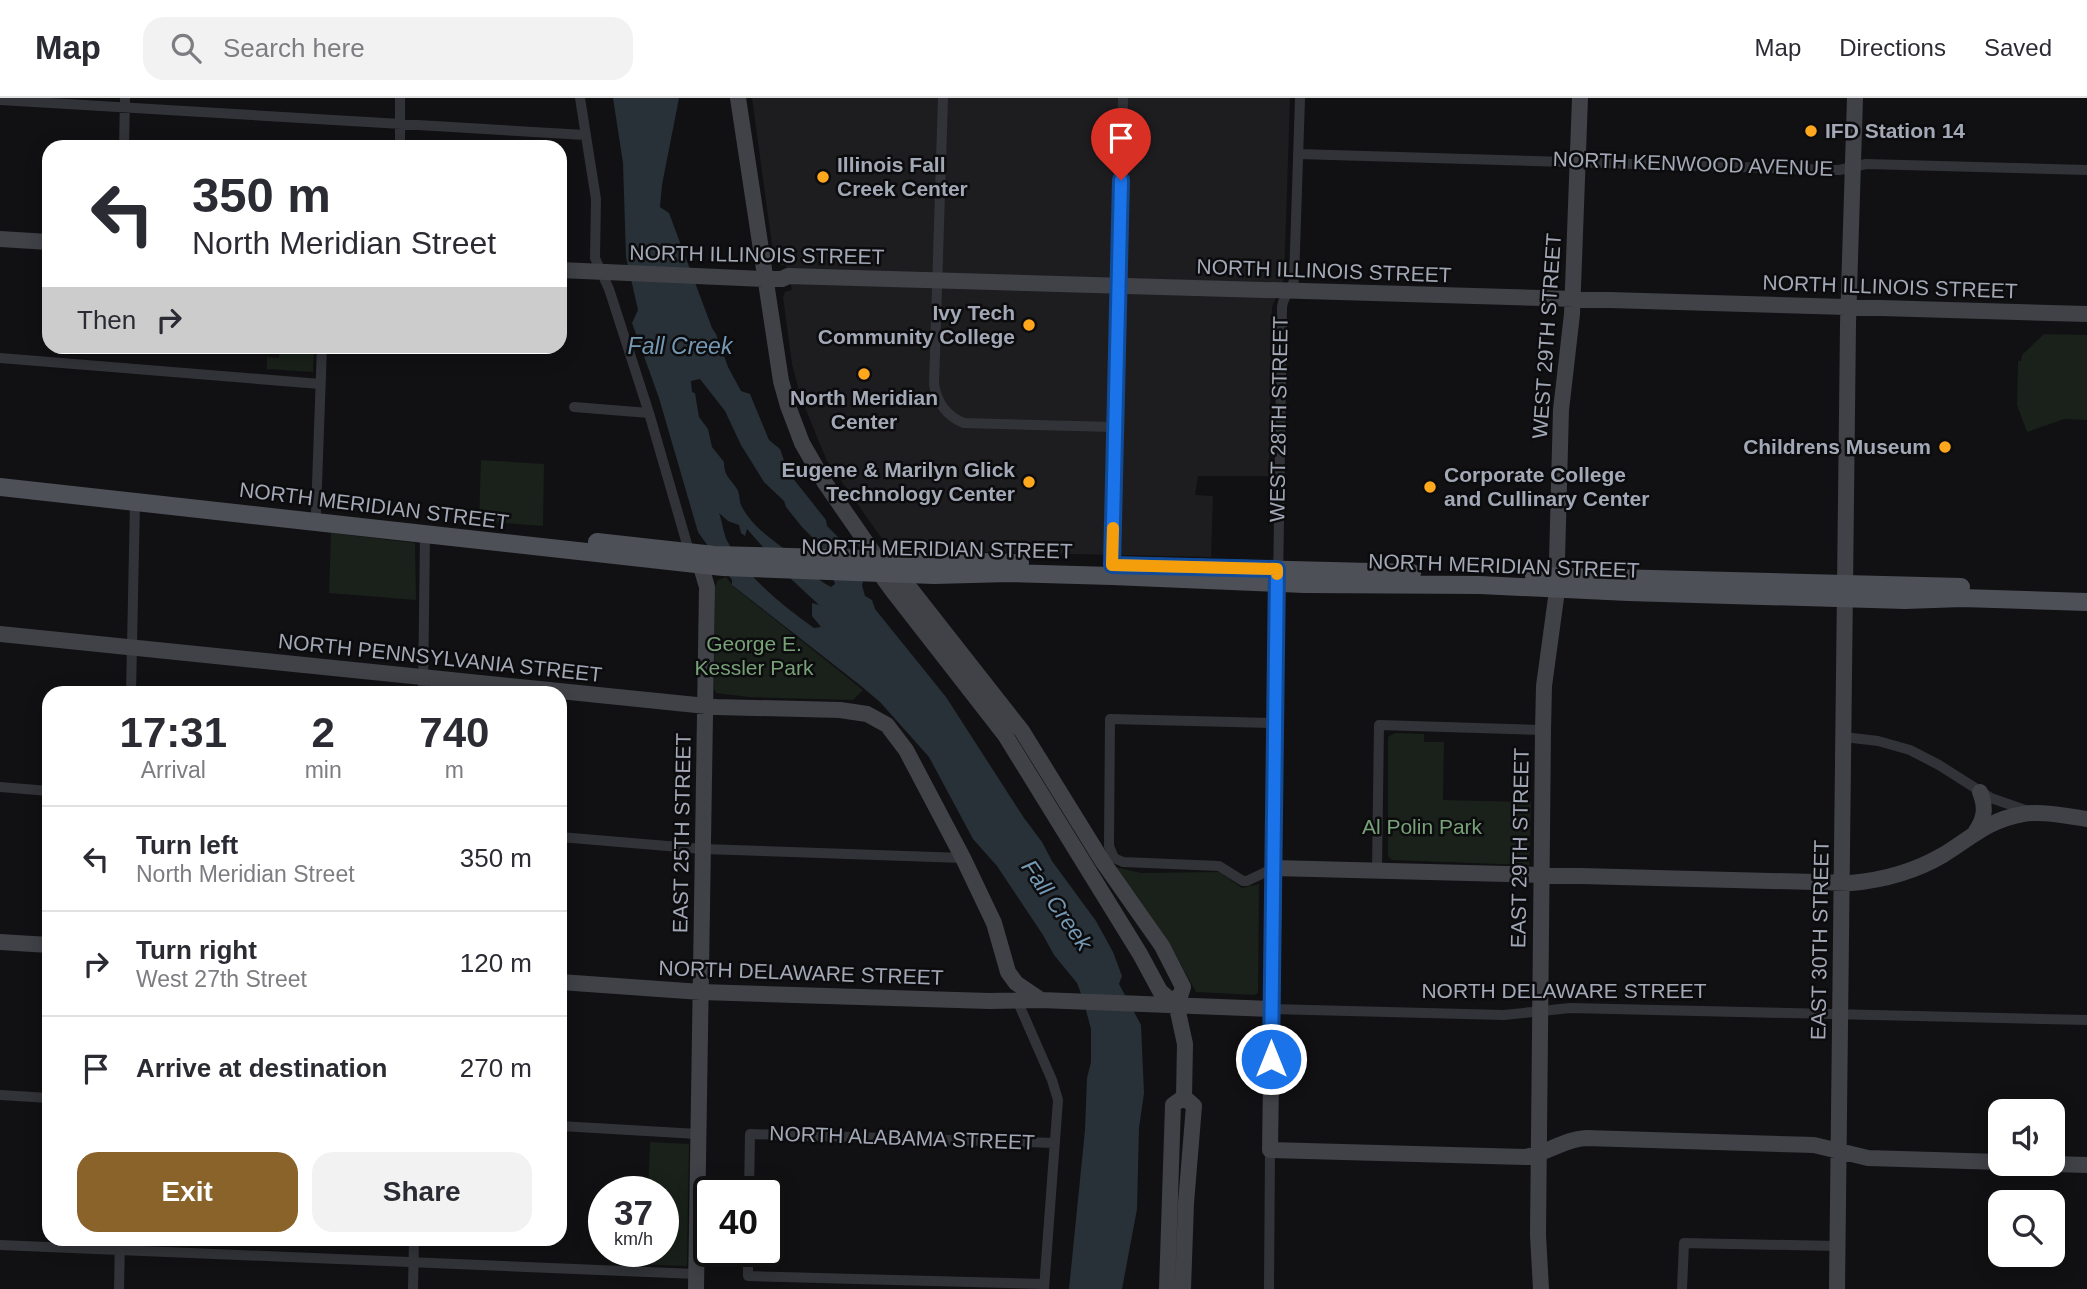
<!DOCTYPE html>
<html lang="en">
<head>
<meta charset="utf-8">
<style>
	body { margin:0; font-family:Arial,sans-serif; background:#f2f2f3; color:#2b2b33; height:100vh; display:flex; flex-direction:column; font-size:26px; white-space:nowrap }
	* { box-sizing:border-box; margin:0 }
	p { font-size:23px; color:#7c7c81 }
	.icon { flex:none; width:38px; height:38px; fill:none; stroke:currentColor; stroke-width:2; stroke-linecap:round; stroke-linejoin:round }
	.map { position:relative; flex:1; overflow:hidden }
	.panel { position:absolute; left:42px; top:588px; width:525px; height:560px; display:flex; flex-direction:column; background:#fff; border-radius:21px; box-shadow:0 4px 18px #0003 }
	.panel>* { flex:none }
	.top-card { position:absolute; left:42px; top:42px; width:525px; height:214px; border-radius:21px; box-shadow:0 4px 18px #0003; background:#fff; color:#2b2b33; overflow:hidden }
	.controls { position:absolute; left:1988px; top:1001px; display:grid; gap:14px }
	.controls a { display:grid; place-items:center; width:77px; height:77px; border-radius:14px; background:#fff; box-shadow:0 4px 18px #0003; font-size:35px }
	.speed { position:absolute; left:588px; top:1078px; display:flex; gap:14px; font-size:35px; font-weight:700; text-align:center }
	.speed>* { display:grid; place-content:center; width:91px; height:91px; border-radius:50%; background:#fff; box-shadow:0 4px 18px #0003; line-height:1 }
	.speed small { font-size:18px; font-weight:400 }
	.speed .limit { border:4px solid #111; border-radius:10px; background:#fff; color:#111 }
	.pin { position:absolute; display:grid; place-items:center; width:60px; height:60px; color:#fff; margin:-72px -30px; border-radius:50% 50% 50% 0; rotate:-45deg; box-shadow:0 0 7px #0007 }
	.pin .icon { rotate:45deg }
	.me { position:absolute; width:77px; margin:-38px; rotate:0deg; stroke-linejoin:round; filter:drop-shadow(0 0 5px #0008) }
	.turn { display:flex; align-items:center; gap:24px; height:147px; padding:0 35px; font-size:32px }
	.turn .icon { width:91px; height:91px; stroke-width:2.5 }
	.turn b { display:block; font-size:49px; line-height:60px }
	.then { display:flex; align-items:center; height:66px; padding:0 35px; background:#0003; gap:14px; font-size:26px }
	.eta { display:flex; justify-content:space-evenly; align-items:center; height:119px; text-align:center }
	.eta b { font-size:42px; font-weight:800; line-height:49px }
	.primary-button { display:flex; gap:14px; margin-top:auto; padding:14px 35px }
	.primary-button a { flex:1; height:80px; border-radius:21px; background:#8a632a; color:#fff; font-size:28px; font-weight:800; line-height:80px; text-align:center }
	.primary-button a+a { background:#f2f2f3; color:#2b2b33 }
	ul { padding:0; list-style:none }
	li { display:flex; align-items:center; gap:21px; height:105px; padding:0 35px; border-top:2px solid #e1e1e2 }
	li div { flex:1 }
	li b { display:block; font-size:26px }
	li em { font-style:normal }
	header { display:flex; align-items:center; gap:42px; box-sizing:border-box; height:98px; padding:0 35px; background:#fff; border-bottom:2px solid #e1e1e2 }
	header strong { font-size:33px }
	nav { display:flex; gap:38px; margin-inline-start:auto; font-size:24px }
	.search { width:490px; height:63px; background:#f2f2f3; display:flex; align-items:center; gap:18px; box-sizing:border-box; padding:0 24px; border-radius:21px; color:#7c7c81; font-size:26px }
	.map>svg:first-child { display:block }
	.built { fill:#1d1d20 }
	.green { fill:#19211a }
	.water { fill:#273137; fill-rule:evenodd }
	.lines { fill:none; stroke-linecap:round; stroke-linejoin:round }
	.street { stroke:#323338; stroke-width:10 }
	.secondary { stroke:#404248; stroke-width:16 }
	.primary { stroke:#4e5057; stroke-width:18 }
	.route-casing { stroke:#114b97; stroke-width:18 }
	.route { stroke:#1a73e8; stroke-width:12 }
	.slow { stroke:#f59e0b; stroke-width:12 }
	.poi-dot { fill:#ffa81e; stroke:#0c0c0e; stroke-width:2.5 }
	.labels { text-anchor:middle; stroke-width:5; stroke-linejoin:round; paint-order:stroke }
	.poi-label { font-size:21px; font-weight:bold; fill:#a2a8b5; stroke:#0c0c0e; text-anchor:start }
	.street-label { font-size:21px; fill:#a2a8b5; stroke:#0c0c0e }
	.park-label { font-size:21px; fill:#77a177; stroke:#0c0c0e }
	.water-label { font-size:23px; font-style:italic; fill:#7599b3; stroke:#0c0c0e }
</style>
</head>
<body>
<header>
<strong>Map</strong>
<div class="search"><svg class="icon" aria-label="search" viewBox="0 0 24 24"><circle cx="10" cy="10" r="6"/><path d="M15 15l6 6"/></svg>Search here</div>
<nav><a>Map</a><a>Directions</a><a>Saved</a></nav>
</header>
<div class="map">
<svg width="2087" height="1191" viewBox="0 0 2087 1191">
	<rect width="100%" height="100%" fill="#111113"/>
	<!-- built -->
	<path class="built" d="M752,0H1290L1284,181L1272,209L1269,378H1198L1195,397L1213,398L1211,459L890,452L827,363L801,300L792,266L783,199L785,194L792,192L786,167H781L774,162Z"/>
	<!-- green -->
	<path class="green" d="M2044,236L2087,237V322L2064,321L2027,334L2017,307L2018,263H2021L2022,257Z
		M254,248L314,249L313,274L267,271V259L279,260L280,251Z
		M481,362L544,366L543,428L479,423Z
		M331,435L415,445L416,502L329,495Z
		M726,479L734,489L863,592L853,602L749,599L716,595L714,590L715,489L718,482Z
		M1395,635L1424,636V644H1444L1443,702L1531,704L1529,767L1392,762L1388,758V639Z
		M1115,769L1141,775L1219,774L1242,790L1259,786L1258,895L1254,897L1196,894L1173,852Z
		M650,1044L689,1046L687,1168L631,1166V1153H663V1094H648Z"/>
	<!-- water -->
	<path class="water" d="M613,0H679L662,87L660,109L669,115L712,230L716,236L728,269L741,293L750,296L769,342L780,351L788,374L826,422L827,428L851,452L863,484L862,487L865,498L872,502L875,511L946,599L1024,720L1042,744L1052,763L1096,823L1113,854L1122,878L1119,886L1141,927L1144,995L1139,1030L1137,1111L1122,1191H1069L1085,1032L1087,980L1091,964V931L1083,901L1077,885L1054,857L1043,837L997,768L973,741L929,659L880,604L861,588L732,487V482L698,434L659,300L632,225L638,212L626,159L623,65ZM700,281L725,313L741,347L764,384L784,403L786,409L802,429L820,447L828,460L835,486L831,489C815,481 806,469 793,458C775,443 753,430 742,409C739,404 740,397 738,393C732,381 724,380 724,364L712,349L708,331L699,319L695,295L692,294L691,283ZM719,415L728,423L739,427L741,435L745,438L747,431L790,480L819,507L812,505V518L821,529L814,530C782,507 749,481 729,446C723,437 723,425 719,415Z"/>
	<g class="lines">
		<!-- street -->
		<path class="street" d="M580,0L596,101L595,160L609,191L649,315L689,453
			M943,0L934,286C937,305 946,318 964,325L1115,329
			M0,2L585,37
			M124,49L125,0
			M400,49V0
			M1298,56L1839,72L1866,66L2087,72
			M0,260L320,286
			M574,309L649,315
			M316,414L322,248
			M1112,467L1123,0
			M131,595L135,404
			M423,595L425,437
			M1275,625L1110,621L1109,748L1114,760L1123,764L1219,768L1243,783H1247L1274,770L1282,210C1282,198 1292,193 1294,182L1300,0
			M1844,639L1878,643L1910,652L1939,667L1991,700L2028,713
			M0,689L49,693
			M560,739L703,751L963,760
			M1377,772L1379,627L1543,632
			M1017,902L1052,982L1058,1002L1044,1191
			M1271,911L1504,917L1570,910L2087,922
			M0,997L49,1000
			M560,1028L698,1036
			M749,1094L750,1036L1055,1045
			M0,1147L696,1176
			M748,1153V1178L1044,1186
			M119,1191L120,1141
			M413,1191L414,1141
			M1269,1191L1270,1052
			M1682,1191L1684,1145L1837,1148"/>
		<!-- secondary -->
		<path class="secondary" d="M738,0L781,283L788,308L802,345L825,385L877,460L898,475L1022,633L1103,764L1162,848L1183,889L1177,908
			M0,141L49,144
			M560,172L765,181H782L788,178L2087,216
			M693,459L702,472L707,489L696,1191
			M878,466L879,474L892,492L1005,637L1140,856L1160,893L1177,908
			M0,536L716,609L840,612L867,616L887,627L906,652L963,760L994,825L1008,874L1016,885L1041,902
			M1976,733C1985,720 1986,709 1980,694
			M0,844L49,847
			M560,884L701,894L989,903L1041,902L1271,911
			M1175,900L1185,946L1184,999
			M2000,1064L1868,1060L1814,1047L1586,1040C1564,1041 1546,1056 1525,1059L1270,1052L1274,770L1851,785C1884,782 1914,774 1943,757C1971,740 1988,722 2023,716C2044,713 2066,718 2087,721
			M2053,1066L2087,1067
			M1167,1191L1173,1007L1184,999
			M1183,1191L1186,1105L1194,1008L1184,999
			M1541,1191L1538,1137L1543,632L1544,588L1556,500L1561,312L1572,216L1580,0
			M1837,1191L1848,226L1855,0"/>
		<!-- primary -->
		<path class="primary" d="M0,389L723,469L934,477L1009,475L1112,478L1304,486L1480,487L1628,494L1905,502L1962,500L2087,504
			M597,444L714,457L1020,465
			M1132,468L1412,475
			M1534,478L1961,489"/>
	</g>
	<g class="lines">
		<!-- route casing -->
		<g class="route-casing">
			<path id="route" d="M1121,82L1112,467L1277,471L1271,961"/>
		</g>
		<!-- route -->
		<use href="#route" class="route"/>
		<!-- slow -->
		<path class="slow" d="M1113,430L1112,467L1277,471V476"/>
	</g>
	<!-- markers -->
	<g class="poi-dot">
		<circle cx="1811" cy="33" r="7"/>
		<circle cx="823" cy="79" r="7"/>
		<circle cx="1029" cy="227" r="7"/>
		<circle cx="864" cy="276" r="7"/>
		<circle cx="1945" cy="349" r="7"/>
		<circle cx="1029" cy="384" r="7"/>
		<circle cx="1430" cy="389" r="7"/>
	</g>
	<g class="labels">
		<!-- poi labels -->
		<g class="poi-label">
			<text x="1825" y="40">IFD Station 14</text>
			<text x="837" y="74">Illinois Fall<tspan x="837" dy="24">Creek Center</tspan></text>
			<text x="1015" y="222" text-anchor="end">Ivy Tech<tspan x="1015" dy="24">Community College</tspan></text>
			<text x="864" y="307" text-anchor="middle">North Meridian<tspan x="864" dy="24">Center</tspan></text>
			<text x="1931" y="356" text-anchor="end">Childrens Museum</text>
			<text x="1015" y="379" text-anchor="end">Eugene &amp; Marilyn Glick<tspan x="1015" dy="24">Technology Center</tspan></text>
			<text x="1444" y="384">Corporate College<tspan x="1444" dy="24">and Cullinary Center</tspan></text>
		</g>
		<!-- street labels -->
		<g class="street-label">
			<text transform="translate(1693 66) rotate(2)" y="7">NORTH KENWOOD AVENUE</text>
			<text transform="translate(757 157) rotate(1)" y="7">NORTH ILLINOIS STREET</text>
			<text transform="translate(1324 173) rotate(2)" y="7">NORTH ILLINOIS STREET</text>
			<text transform="translate(1890 189) rotate(2)" y="7">NORTH ILLINOIS STREET</text>
			<text transform="translate(1547 238) rotate(-86)" y="7">WEST 29TH STREET</text>
			<text transform="translate(1279 321) rotate(-89)" y="7">WEST 28TH STREET</text>
			<text transform="translate(374 408) rotate(7)" y="7">NORTH MERIDIAN STREET</text>
			<text transform="translate(937 451) rotate(1)" y="7">NORTH MERIDIAN STREET</text>
			<text transform="translate(1504 468) rotate(2)" y="7">NORTH MERIDIAN STREET</text>
			<text transform="translate(440 560) rotate(6)" y="7">NORTH PENNSYLVANIA STREET</text>
			<text transform="translate(682 735) rotate(-89)" y="7">EAST 25TH STREET</text>
			<text transform="translate(1520 750) rotate(-89)" y="7">EAST 29TH STREET</text>
			<text transform="translate(1820 842) rotate(-89)" y="7">EAST 30TH STREET</text>
			<text transform="translate(801 875) rotate(2)" y="7">NORTH DELAWARE STREET</text>
			<text x="1564" y="900">NORTH DELAWARE STREET</text>
			<text transform="translate(902 1040) rotate(2)" y="7">NORTH ALABAMA STREET</text>
		</g>
		<!-- park labels -->
		<g class="park-label">
			<text x="754" y="553">George E.<tspan x="754" dy="24">Kessler Park</tspan></text>
			<text x="1422" y="736">Al Polin Park</text>
		</g>
		<!-- water labels -->
		<g class="water-label">
			<text x="680" y="256">Fall Creek</text>
			<text transform="translate(1057 807) rotate(55)" y="8">Fall Creek</text>
		</g>
	</g>
</svg>
<div class="controls">
<a><svg class="icon" aria-label="sound" viewBox="0 0 24 24"><path d="M4 9h4l5-4v14l-5-4H4zM17 9q2 3 0 6"/></svg></a>
<a><svg class="icon" aria-label="search" viewBox="0 0 24 24"><circle cx="10" cy="10" r="6"/><path d="M15 15l6 6"/></svg></a>
</div>
<div class="speed"><div>37<small>km/h</small></div><div class="limit">40</div></div>
<div class="pin" style="left:1121px;top:82px;background:#d93025"><svg class="icon" aria-label="arrive" viewBox="0 0 24 24"><path d="M6 21V4h12l-3 4 3 4H6"/></svg></div>
<svg class="me" style="left:1271px;top:961px" viewBox="-20 -20 40 40"><circle r="17" fill="#1a73e8" stroke="#fff" stroke-width="3"/><path d="M0-11L8 9 0 5-8 9z" fill="#fff"/></svg>
<div class="top-card">
<div class="turn"><svg class="icon" aria-label="left" viewBox="0 0 24 24"><path d="M17 20v-9H6M10 6l-5 5 5 5"/></svg><div><b>350 m</b>North Meridian Street</div></div>
<div class="then">Then<svg class="icon" aria-label="right" viewBox="0 0 24 24"><path d="M7 20v-9h11M14 6l5 5-5 5"/></svg></div>
</div>
<section class="panel">
<div class="eta">
<div><b>17:31</b><p>Arrival</p></div>
<div><b>2</b><p>min</p></div>
<div><b>740</b><p>m</p></div>
</div>
<ul>
<li><svg class="icon" aria-label="left" viewBox="0 0 24 24"><path d="M17 20v-9H6M10 6l-5 5 5 5"/></svg><div><b>Turn left</b><p>North Meridian Street</p></div><em>350 m</em></li>
<li><svg class="icon" aria-label="right" viewBox="0 0 24 24"><path d="M7 20v-9h11M14 6l5 5-5 5"/></svg><div><b>Turn right</b><p>West 27th Street</p></div><em>120 m</em></li>
<li><svg class="icon" aria-label="arrive" viewBox="0 0 24 24"><path d="M6 21V4h12l-3 4 3 4H6"/></svg><div><b>Arrive at destination</b></div><em>270 m</em></li>
</ul>
<div class="primary-button"><a>Exit</a><a>Share</a></div>
</section>
</div>
</body>
</html>
